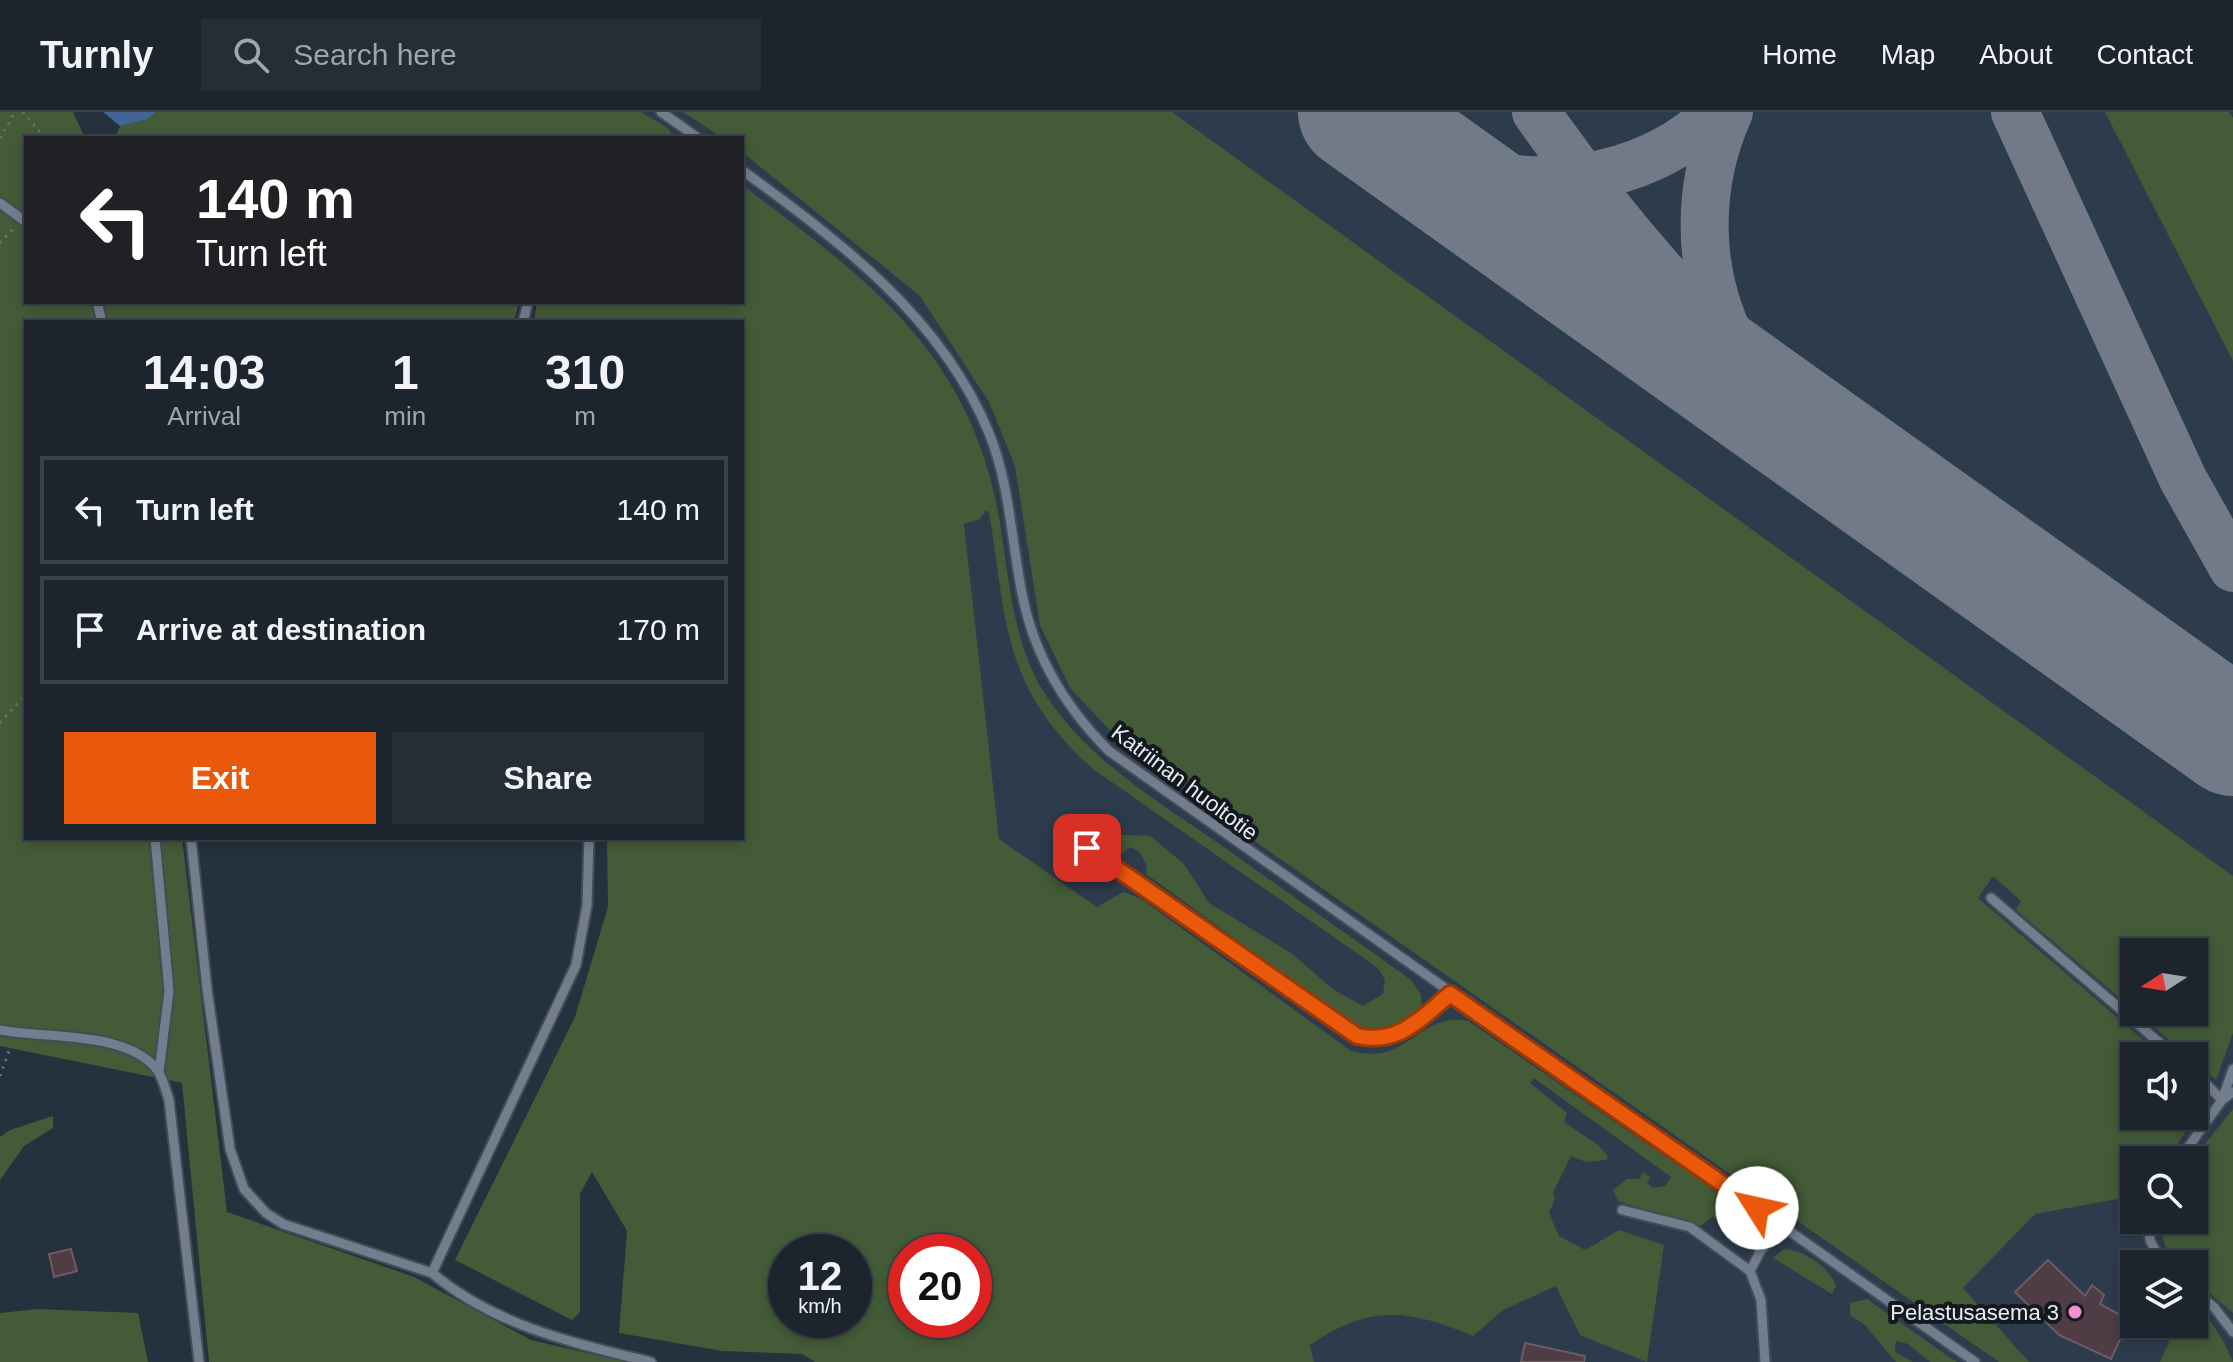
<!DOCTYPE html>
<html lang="en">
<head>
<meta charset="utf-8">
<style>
	body { margin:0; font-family:Helvetica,sans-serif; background:#252d36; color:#f1f3f6; height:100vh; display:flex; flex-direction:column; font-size:30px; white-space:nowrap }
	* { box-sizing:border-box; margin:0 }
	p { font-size:26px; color:#a0a5aa }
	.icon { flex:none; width:44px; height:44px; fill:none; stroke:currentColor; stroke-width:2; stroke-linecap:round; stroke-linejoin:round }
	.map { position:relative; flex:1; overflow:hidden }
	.sheet { position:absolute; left:24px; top:208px; width:720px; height:520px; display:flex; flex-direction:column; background:#1c252e; border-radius:0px; box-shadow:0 4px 12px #0003,0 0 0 2px #3a424a }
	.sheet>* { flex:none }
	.hud { position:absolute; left:24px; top:24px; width:720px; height:168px; border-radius:0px; box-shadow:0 4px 12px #0003,0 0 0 2px #3a424a; background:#202124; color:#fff; overflow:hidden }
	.needle { width:52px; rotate:258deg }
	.fabs { position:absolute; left:2120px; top:826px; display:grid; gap:16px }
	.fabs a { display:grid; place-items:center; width:88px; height:88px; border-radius:0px; background:#1c252e; box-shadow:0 4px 12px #0003,0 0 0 2px #3a424a; font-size:40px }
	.speed { position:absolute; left:768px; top:1122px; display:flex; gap:16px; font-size:40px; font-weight:700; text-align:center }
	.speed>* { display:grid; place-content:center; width:104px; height:104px; border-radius:50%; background:#1c252e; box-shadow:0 4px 12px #0003,0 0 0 2px #3a424a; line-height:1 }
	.speed small { font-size:20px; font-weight:400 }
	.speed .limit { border:12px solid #d22; background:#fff; color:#111 }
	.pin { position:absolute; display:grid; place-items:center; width:68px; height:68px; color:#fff; margin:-34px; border-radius:16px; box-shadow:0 4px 12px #0006 }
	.me { position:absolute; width:88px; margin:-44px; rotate:305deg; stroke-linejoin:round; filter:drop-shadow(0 0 6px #0008) }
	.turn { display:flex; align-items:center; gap:28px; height:168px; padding:0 40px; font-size:36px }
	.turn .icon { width:104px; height:104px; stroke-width:2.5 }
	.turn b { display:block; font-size:56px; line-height:68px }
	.eta { display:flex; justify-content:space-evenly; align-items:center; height:136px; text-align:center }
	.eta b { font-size:48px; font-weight:600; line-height:56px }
	.primary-button { display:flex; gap:16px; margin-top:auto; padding:16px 40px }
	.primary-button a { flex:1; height:92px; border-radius:0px; background:#ea580c; color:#fff; font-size:32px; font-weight:600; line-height:92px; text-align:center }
	.primary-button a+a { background:#252d36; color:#f1f3f6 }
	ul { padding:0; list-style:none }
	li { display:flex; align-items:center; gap:24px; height:108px; margin:0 16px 12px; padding:0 24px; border:4px solid #3a424a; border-radius:0px }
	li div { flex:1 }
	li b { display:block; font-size:30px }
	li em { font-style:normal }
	header { display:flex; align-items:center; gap:48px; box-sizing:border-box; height:112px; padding:0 40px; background:#1c252e; border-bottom:2px solid #3a424a }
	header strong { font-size:38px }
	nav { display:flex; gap:44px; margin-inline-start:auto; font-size:28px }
	.search { width:560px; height:72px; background:#252d36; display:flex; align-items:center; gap:20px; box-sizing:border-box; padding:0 28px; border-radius:0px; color:#a0a5aa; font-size:30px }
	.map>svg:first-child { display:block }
	.built { fill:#2d3c4d; fill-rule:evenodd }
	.green { fill:#435b37; fill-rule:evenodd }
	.water { fill:#446396 }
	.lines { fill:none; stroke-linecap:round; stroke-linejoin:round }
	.taxiway { stroke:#717a86; stroke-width:48 }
	.runway { stroke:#717a86; stroke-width:118 }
	.building { fill:#4f3c44; stroke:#6f5b63; stroke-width:2 }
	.service-casing { stroke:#434c57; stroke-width:13 }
	.path { stroke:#6a737f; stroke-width:3; stroke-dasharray:2 6; stroke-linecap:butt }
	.service { stroke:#727e8e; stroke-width:9 }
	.route-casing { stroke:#983908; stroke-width:20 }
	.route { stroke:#ea580c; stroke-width:14 }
	.poi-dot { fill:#f591d2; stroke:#14191f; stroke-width:3 }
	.labels { text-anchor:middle; stroke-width:8; stroke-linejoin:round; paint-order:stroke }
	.street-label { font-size:22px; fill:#e7eef7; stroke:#14191f }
	.poi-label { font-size:22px; fill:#e7eef7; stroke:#14191f; text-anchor:end }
</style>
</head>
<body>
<header>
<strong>Turnly</strong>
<div class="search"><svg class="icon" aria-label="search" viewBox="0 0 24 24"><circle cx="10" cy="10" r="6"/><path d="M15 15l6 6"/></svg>Search here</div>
<nav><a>Home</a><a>Map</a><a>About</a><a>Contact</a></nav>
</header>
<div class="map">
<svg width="2233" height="1250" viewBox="0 0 2233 1250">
	<rect width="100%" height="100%" fill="#26313e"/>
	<!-- built -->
	<path class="built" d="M428,0H2233V1250H1292L1377,989L999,727L964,411L742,210V26H462ZM2134,840H2194V900H2134ZM2134,944H2194V1004H2134ZM2134,1048H2194V1108H2134ZM2134,1152H2194V1212H2134Z"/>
	<!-- green -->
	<path class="green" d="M0,0H73L85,26H26V190H519L514,210H26V726H182L227,1100L414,1165L531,1228L626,1250H209L182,971L0,934Z
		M156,0H641L669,17L672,23L660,22L658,26H115L120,14L146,8Z
		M683,0H1172L2233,764V921L2216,968L2194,949V944H2188L2136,900H2194V840H2134V898L2016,798L2021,789L1993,764L1978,786L2162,944H2134V1004H2194V971L2207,987L2167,1048H2134V1084L2035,1102L1963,1176L2029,1250H1999L1136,646L1070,576L1040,513L1015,354L989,290L920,184L742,40V26H723Z
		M2105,0H2229L2233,6V249Z
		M742,73C862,163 963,234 996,390C1009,453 1009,526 1045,582C1087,647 1156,688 1218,731C1282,777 1347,822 1411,868L1421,883L1422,896C1400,920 1393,922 1361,918L1146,762L1147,754L1139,739L1130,735L1122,742L1083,708L1108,722L1150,724L1184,752L1209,791L1291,841L1334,878L1363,894L1383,882L1385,868L1378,856L1093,657C1002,576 1007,511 989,400L985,399L980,407L964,412L999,727L1097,795L1123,780L1140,786L1351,939C1409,955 1418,899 1468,909L1755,1106L1757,1123L1753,1133L1712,1105L1702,1113H1693L1618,1089L1613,1078L1627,1067H1639L1643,1060L1650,1065L1647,1071L1653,1076L1665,1074L1671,1065L1534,966L1530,971L1567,1001L1564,1010L1598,1033L1608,1044L1606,1048L1586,1050L1571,1044L1553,1081L1555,1086L1549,1101L1559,1124L1585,1138L1619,1118L1664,1133L1647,1250L1580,1223L1556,1174L1503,1198L1473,1224C1409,1197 1369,1192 1310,1233L1314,1250H815L802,1242L722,1239L619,1221L627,1119L592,1060L580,1082V1200L572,1208L455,1148L575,905L608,795L607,726H742V210H534L537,190H742ZM786,1140H854V1208H786ZM906,1140H974V1208H906Z
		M2233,997V1201L2194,1168V1152H2175L2164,1131L2160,1108H2194L2192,1048Z
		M53,1004V1016L24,1034L0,1068V1025L10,1018Z
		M1784,1137C1803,1138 1830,1155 1836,1174L1832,1182L1773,1146Z
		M1867,1187L1949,1245L1957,1250H1930L1908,1232L1896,1229L1895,1240L1913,1250H1896L1865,1213L1850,1203V1191Z
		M2194,1196C2214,1207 2224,1230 2233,1250H2160L2177,1212H2194Z
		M37,1197L138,1201L148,1250H0V1201Z"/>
	<!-- water -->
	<path class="water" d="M103,0H156L146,8L120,14Z"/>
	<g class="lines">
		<!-- taxiway -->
		<path class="taxiway" d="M1357,0C1381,16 1404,34 1430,45C1523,86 1644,74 1717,0
			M1536,0C1642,152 1765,280 1909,394
			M1729,0C1696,73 1696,158 1732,230
			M2015,0L2183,367L2233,456
			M2064,505L2233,605"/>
		<!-- runway -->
		<path class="runway" d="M1357,0L2233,625"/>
	</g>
	<!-- building -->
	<path class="building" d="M71,1137L77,1159L54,1165L49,1142Z
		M2048,1148L2085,1184L2092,1173L2104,1183L2100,1192L2129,1208L2111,1247L2059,1223L2015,1180Z
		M1525,1231L1585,1244L1584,1250H1521Z"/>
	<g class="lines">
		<!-- service casing -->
		<g class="service-casing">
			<path id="service" d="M661,0L698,26
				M742,58C840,130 941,204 989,321C1009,370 1011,424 1021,476C1032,540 1063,593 1109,639L1975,1250
				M0,91L26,110
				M97,190L102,210
				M523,210L528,190
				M1062,718L1357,924C1399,933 1420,907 1450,882
				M155,726L169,879L159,960
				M191,726L207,877L230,1037L244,1077L266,1101L283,1112L432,1161
				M589,726L587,793L576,853L432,1161C495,1214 574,1231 651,1250
				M1991,786L2175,944
				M0,918C43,927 128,918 158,959C163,967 166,979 169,988L199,1250
				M2194,960L2222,988L2233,980
				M2179,1048L2222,988L2233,957
				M1622,1098L1690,1115L1750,1159L1761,1188L1765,1250
				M2148,1108L2150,1128L2162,1152
				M1750,1159L1761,1138L1782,1114
				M2194,1180L2214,1195L2233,1220"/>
		</g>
		<!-- path -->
		<path class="path" d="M23,0L45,26
			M0,26L15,0
			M0,131L14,116
			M0,611L26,582
			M0,964L11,934"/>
		<!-- service -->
		<use href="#service" class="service"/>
	</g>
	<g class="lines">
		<!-- route casing -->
		<g class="route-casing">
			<path id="route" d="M1087,736L1357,924C1399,933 1420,907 1450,882L1757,1096"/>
		</g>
		<!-- route -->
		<use href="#route" class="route"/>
	</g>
	<!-- markers -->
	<circle class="poi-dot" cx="2075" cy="1200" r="8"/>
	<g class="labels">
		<!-- street labels -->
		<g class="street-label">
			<text transform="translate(1185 670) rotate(37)" y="8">Katriinan huoltotie</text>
		</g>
		<!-- poi labels -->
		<g class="poi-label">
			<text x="2059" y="1208">Pelastusasema 3</text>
		</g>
	</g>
</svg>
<div class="fabs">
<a><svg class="needle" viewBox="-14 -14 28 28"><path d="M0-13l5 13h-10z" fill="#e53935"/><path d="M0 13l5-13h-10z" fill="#a0a5aa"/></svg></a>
<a><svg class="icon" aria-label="sound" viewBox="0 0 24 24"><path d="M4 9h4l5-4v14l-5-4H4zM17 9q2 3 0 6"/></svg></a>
<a><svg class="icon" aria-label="search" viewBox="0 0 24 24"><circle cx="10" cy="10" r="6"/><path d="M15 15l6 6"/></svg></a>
<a><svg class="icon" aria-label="layers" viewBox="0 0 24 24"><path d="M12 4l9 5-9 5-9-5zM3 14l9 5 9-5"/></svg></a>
</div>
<div class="speed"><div>12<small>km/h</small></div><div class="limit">20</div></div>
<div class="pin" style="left:1087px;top:736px;background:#d93025"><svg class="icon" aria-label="arrive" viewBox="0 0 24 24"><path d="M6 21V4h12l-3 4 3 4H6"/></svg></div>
<svg class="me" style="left:1757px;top:1096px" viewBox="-20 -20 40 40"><circle r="19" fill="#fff"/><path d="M0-13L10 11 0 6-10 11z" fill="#ea580c"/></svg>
<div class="hud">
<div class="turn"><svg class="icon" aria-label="left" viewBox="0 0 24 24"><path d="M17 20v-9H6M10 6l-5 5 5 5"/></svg><div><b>140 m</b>Turn left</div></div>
</div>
<section class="sheet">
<div class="eta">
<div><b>14:03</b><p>Arrival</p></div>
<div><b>1</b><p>min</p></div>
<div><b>310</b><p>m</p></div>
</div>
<ul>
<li><svg class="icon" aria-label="left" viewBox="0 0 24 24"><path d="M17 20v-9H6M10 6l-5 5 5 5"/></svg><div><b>Turn left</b></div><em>140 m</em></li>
<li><svg class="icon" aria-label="arrive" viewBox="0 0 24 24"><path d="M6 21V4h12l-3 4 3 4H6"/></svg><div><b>Arrive at destination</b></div><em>170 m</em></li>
</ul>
<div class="primary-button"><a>Exit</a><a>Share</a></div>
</section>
</div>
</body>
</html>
